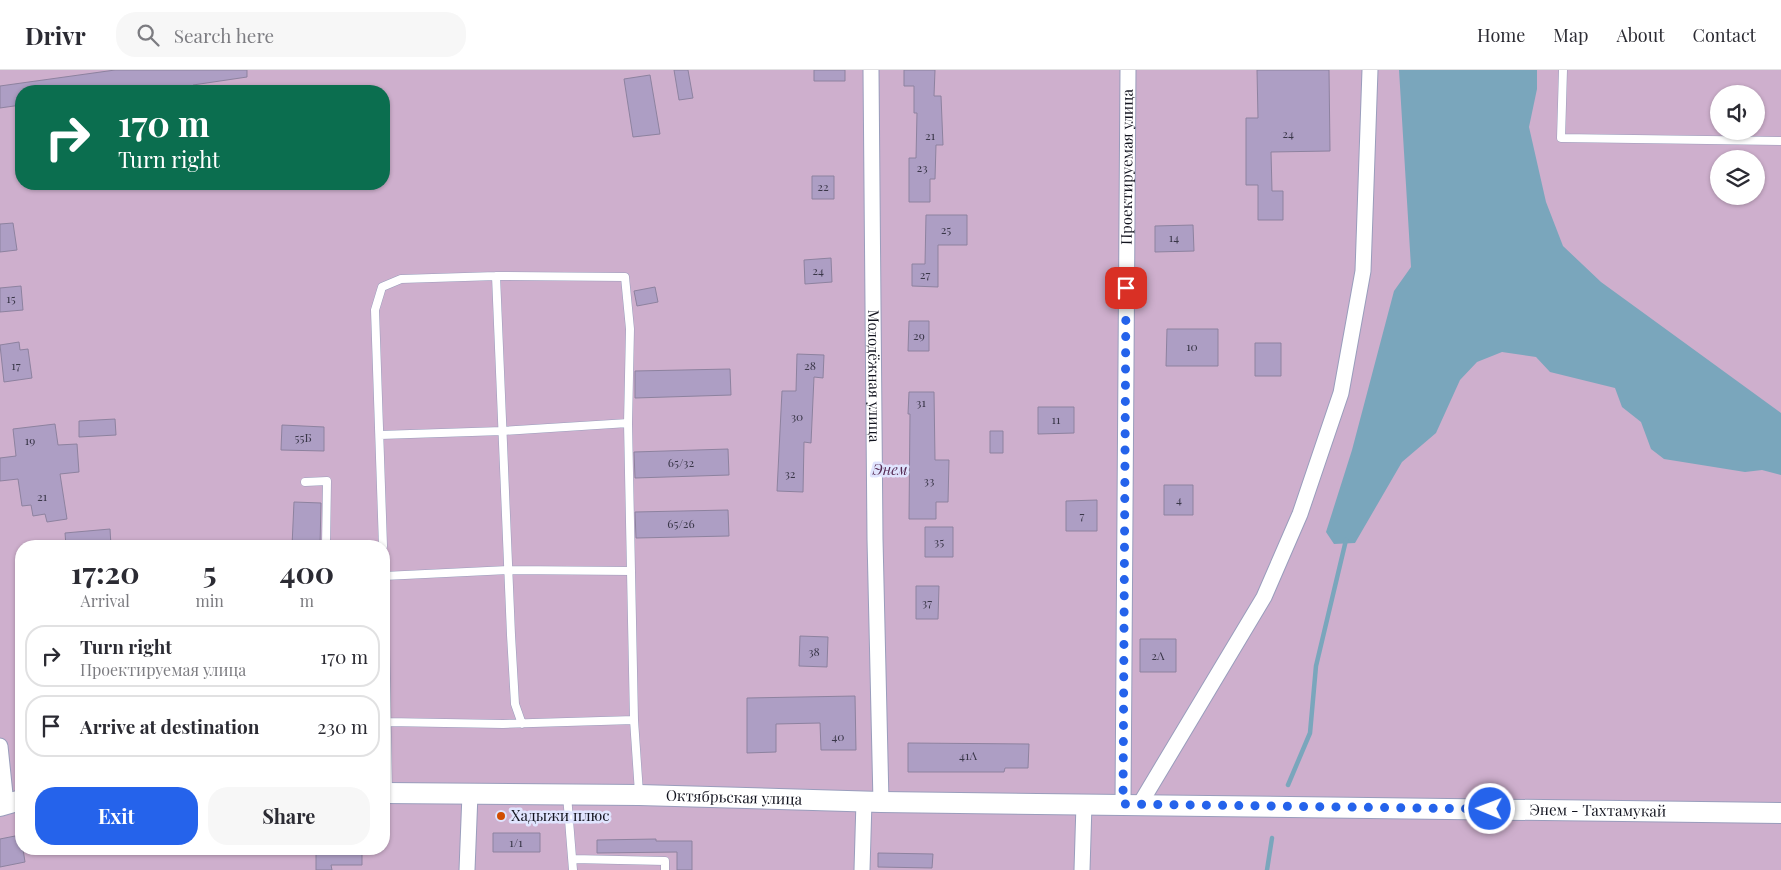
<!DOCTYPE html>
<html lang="en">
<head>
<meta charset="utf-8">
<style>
	body { margin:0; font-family:"Playfair Display",serif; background:#f7f7f7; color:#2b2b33; height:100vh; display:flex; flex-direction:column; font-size:19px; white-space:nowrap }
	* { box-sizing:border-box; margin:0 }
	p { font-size:16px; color:#7c7c81 }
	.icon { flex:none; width:28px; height:28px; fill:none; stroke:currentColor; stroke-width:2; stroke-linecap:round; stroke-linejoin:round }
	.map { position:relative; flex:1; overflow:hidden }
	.drawer { position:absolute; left:15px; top:470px; width:375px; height:315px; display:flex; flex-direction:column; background:#fff; border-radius:20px; box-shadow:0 1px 4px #0004 }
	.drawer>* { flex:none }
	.hud { position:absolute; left:15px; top:15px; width:375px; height:105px; border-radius:20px; box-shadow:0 1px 4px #0004; background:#0b6e4f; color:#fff; overflow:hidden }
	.fabs { position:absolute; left:1710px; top:15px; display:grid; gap:10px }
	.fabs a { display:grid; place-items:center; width:55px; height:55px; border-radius:50%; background:#fff; box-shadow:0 1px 4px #0004; font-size:25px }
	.pin { position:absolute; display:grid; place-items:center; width:42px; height:42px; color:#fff; margin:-21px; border-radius:10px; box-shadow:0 2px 8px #0006 }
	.me { position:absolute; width:55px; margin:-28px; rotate:271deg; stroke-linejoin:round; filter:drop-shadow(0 0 4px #0008) }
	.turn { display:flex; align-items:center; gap:18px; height:105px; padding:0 20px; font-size:22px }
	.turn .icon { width:65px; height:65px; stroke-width:2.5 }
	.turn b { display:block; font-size:35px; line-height:42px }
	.eta { display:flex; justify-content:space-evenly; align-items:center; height:85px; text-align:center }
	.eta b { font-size:30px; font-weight:700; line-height:35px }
	.action { display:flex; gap:10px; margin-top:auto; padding:10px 20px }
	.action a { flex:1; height:58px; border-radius:20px; background:#2563eb; color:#fff; font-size:20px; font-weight:700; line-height:58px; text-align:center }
	.action a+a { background:#f7f7f7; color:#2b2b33 }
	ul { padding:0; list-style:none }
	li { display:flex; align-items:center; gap:15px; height:62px; margin:0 10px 8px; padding:0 10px; border:2px solid #e1e1e2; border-radius:20px }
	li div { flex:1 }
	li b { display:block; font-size:19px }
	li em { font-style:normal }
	header { display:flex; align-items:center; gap:30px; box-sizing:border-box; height:70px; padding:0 25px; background:#fff; border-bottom:1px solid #e1e1e2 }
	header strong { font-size:24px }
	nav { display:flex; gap:28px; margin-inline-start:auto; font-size:18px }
	.search { width:350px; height:45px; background:#f7f7f7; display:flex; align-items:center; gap:12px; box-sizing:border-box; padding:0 18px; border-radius:20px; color:#7c7c81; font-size:19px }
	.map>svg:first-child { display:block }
	.green { fill:#ceafcd; fill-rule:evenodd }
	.water { fill:#7aa6bc }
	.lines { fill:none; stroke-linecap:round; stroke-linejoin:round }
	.stream { stroke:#7aa6bc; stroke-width:4.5 }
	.building { fill:#ad9ec4; stroke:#8d829f }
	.service-casing { stroke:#999dbc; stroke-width:9 }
	.minor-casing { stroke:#999dbc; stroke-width:17 }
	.secondary-casing { stroke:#999dbc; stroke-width:22 }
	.service { stroke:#fff; stroke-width:8 }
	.minor { stroke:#fff; stroke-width:15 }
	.secondary { stroke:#fff; stroke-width:20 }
	.route { stroke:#2563eb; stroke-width:9; stroke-dasharray:0 16.2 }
	.poi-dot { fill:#d14d01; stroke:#e0e4fe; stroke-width:2 }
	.labels { text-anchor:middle; stroke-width:5; stroke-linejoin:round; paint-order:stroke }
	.number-label { font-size:12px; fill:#393648 }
	.street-label { font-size:15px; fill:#12131e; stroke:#e0e4fe }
	.park-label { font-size:15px; font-style:italic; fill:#552b54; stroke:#e0e4fe }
	.poi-label { font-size:15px; fill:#12131e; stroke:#e0e4fe; text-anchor:start }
</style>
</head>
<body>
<header>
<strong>Drivr</strong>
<div class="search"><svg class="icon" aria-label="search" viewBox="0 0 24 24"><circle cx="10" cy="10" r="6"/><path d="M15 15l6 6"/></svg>Search here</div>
<nav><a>Home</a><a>Map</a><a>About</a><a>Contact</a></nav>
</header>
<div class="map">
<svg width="1781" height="800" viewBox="0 0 1781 800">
	<rect width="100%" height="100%" fill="#e0e4fe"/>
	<!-- green -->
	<path class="green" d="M0,0H1781V800H0ZM21,21H384V114H21ZM1719,24H1756V61H1719ZM1719,89H1756V126H1719ZM21,476H384V779H21Z"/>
	<!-- water -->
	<path class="water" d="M1399,0H1537V19L1529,57L1546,132L1563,176L1601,212L1781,343V405L1762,400L1745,402L1664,389L1651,379L1641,352L1622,337L1615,318L1550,302L1536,287L1502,282L1477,292L1460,310L1436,363L1402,392L1355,473L1334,474L1326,462L1352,380L1394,221L1411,197Z"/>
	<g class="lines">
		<!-- stream -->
		<path class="stream" d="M1288,715L1310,663L1316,596L1346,470
			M1267,800L1272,768"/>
	</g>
	<!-- building -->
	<path class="building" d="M115,0H247V7L193,15L194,21H21V35L0,38V16Z
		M674,0H688L693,28L679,30Z
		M814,0H845V11H814Z
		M904,0H935L934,26H941L943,75H936L935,109H930V132H909V88H916L917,43H914V16H904Z
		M1257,0H1329L1330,81L1271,82L1272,121H1283V150H1258V115H1246V48H1258Z
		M650,5L660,64L633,67L624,9Z
		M812,106H834V129H812Z
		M926,145H967V175H938V217L912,216V194H925Z
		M13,153L17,180L0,182V154Z
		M1193,155L1194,181L1155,182V156Z
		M831,188L832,212L805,214L804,190Z
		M21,216L23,240L0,242V218Z
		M655,217L658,232L637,236L634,221Z
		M909,251H929V281H908Z
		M1167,259H1218V296H1166Z
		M19,272L20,280L28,279L32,308L4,312L0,275Z
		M1255,273H1281V306H1255Z
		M797,284L824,285L823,308L814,307L811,373L804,372L803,422L777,421L782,321H796Z
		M730,299L731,325L635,328V301Z
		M909,322H934L935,390H949L948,432H936V449H909L910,344H908Z
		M1038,337H1074V363L1038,364Z
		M115,349L116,365L79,367V351Z
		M55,354L58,375L77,374L79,402L60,404L67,449L47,452L45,444L33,446L31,435L22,436L18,409L0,411V388L16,386L13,359Z
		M282,355L324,357V381L281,380Z
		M990,361H1003V383H990Z
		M728,379L729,405L635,408L634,382Z
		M1164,415H1193V445H1164Z
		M1097,430V461H1066V431Z
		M294,432L321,433L320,476H292Z
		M728,440L729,466L636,468L635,442Z
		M925,457H953V487H925Z
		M110,459L111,476H66L65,463Z
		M916,516H939L938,549H916Z
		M800,566L828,567L827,597L799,596Z
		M1140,569H1176V602H1140Z
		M855,626L856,680H821L820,653L776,654V682L747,683V628Z
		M908,673L1029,674L1028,698H1005L1004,702H908Z
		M493,763H540V782H493Z
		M20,765L21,779H23L25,792L0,797V769Z
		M656,769V771H692V800H677V782L597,783V770Z
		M362,781V795H331L332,800H316V782Z
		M878,783L933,784L932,798L878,797Z"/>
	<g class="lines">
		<!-- service casing -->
		<g class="service-casing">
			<path id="service" d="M1563,0L1561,68L1781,71
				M496,206L511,565L515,634L522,654
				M380,365L502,361L628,353
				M305,412L327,411L326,476
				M383,476L375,240L382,217L401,209L496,206L625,207L630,259L628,353L634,650L639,723
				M384,493L388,723
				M384,506L508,500L631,501
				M387,652L503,654L634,650
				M567,725L573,800
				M573,789L665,791V800"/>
		</g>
		<!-- minor casing -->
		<g class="minor-casing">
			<g id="minor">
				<path id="s1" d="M871,0L875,469L881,732"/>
				<path d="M0,676L6,734"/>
				<path d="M1140,734L1264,527L1300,444L1341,323L1363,201L1370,0"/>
				<path id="s2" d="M1123,735L1128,0"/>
				<path d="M467,800L470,724"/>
				<path d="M862,800L864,731"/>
				<path d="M1082,800L1084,734"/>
			</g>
		</g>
		<!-- secondary casing -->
		<g class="secondary-casing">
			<g id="secondary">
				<path id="s3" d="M384,723L639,725L881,732L1781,743"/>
				<path d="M0,736L21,730"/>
			</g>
		</g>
		<!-- service -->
		<use href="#service" class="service"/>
		<!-- minor -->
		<use href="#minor" class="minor"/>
		<!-- secondary -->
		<use href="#secondary" class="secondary"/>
	</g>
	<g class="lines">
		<!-- route -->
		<path class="route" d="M1126,218L1123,734L1490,739"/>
	</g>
	<!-- markers -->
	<circle class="poi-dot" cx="501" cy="746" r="5"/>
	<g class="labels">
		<!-- number labels -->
		<g class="number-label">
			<text x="1288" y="68">24</text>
			<text x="930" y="70">21</text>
			<text x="922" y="102">23</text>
			<text x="823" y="121">22</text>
			<text x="946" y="164">25</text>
			<text x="1174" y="172">14</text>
			<text x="818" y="205">24</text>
			<text x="925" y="209">27</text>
			<text x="11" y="233">15</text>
			<text x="919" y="270">29</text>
			<text x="1192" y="281">10</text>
			<text x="16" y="300">17</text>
			<text x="810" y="300">28</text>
			<text x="921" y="337">31</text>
			<text x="797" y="351">30</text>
			<text x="1056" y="354">11</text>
			<text x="303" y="372">55Б</text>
			<text x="30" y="375">19</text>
			<text x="681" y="397">65/32</text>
			<text x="790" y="408">32</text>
			<text x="929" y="415">33</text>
			<text x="42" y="431">21</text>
			<text x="1179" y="434">4</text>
			<text x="1082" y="450">7</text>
			<text x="681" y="458">65/26</text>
			<text x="939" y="476">35</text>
			<text x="927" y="537">37</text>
			<text x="814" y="586">38</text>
			<text x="1158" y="590">2А</text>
			<text x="838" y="671">40</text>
			<text x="968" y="690">41А</text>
			<text x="516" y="777">1/1</text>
		</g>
		<!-- street labels -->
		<g class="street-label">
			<text dy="5" stroke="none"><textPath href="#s2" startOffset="638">Проектируемая улица</textPath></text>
			<text dy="5" stroke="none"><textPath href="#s1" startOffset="306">Молодёжная улица</textPath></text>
			<text dy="5" stroke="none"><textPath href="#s3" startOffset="350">Октябрьская улица</textPath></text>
			<text dy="5" stroke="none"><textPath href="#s3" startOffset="1214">Энем - Тахтамукай</textPath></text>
		</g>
		<!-- park labels -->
		<g class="park-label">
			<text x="890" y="405">Энем</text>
		</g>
		<!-- poi labels -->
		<g class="poi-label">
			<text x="511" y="751">Хадыжи плюс</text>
		</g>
	</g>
</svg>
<div class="fabs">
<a><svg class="icon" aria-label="sound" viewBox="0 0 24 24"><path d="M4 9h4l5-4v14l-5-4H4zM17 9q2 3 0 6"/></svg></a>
<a><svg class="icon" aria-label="layers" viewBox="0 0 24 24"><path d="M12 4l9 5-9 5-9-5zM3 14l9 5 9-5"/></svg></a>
</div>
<div class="pin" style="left:1126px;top:218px;background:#d93025"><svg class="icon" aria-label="arrive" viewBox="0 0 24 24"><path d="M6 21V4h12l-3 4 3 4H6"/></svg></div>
<svg class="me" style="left:1490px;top:739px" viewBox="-20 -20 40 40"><circle r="17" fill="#2563eb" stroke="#fff" stroke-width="3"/><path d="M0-11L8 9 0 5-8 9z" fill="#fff"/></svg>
<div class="hud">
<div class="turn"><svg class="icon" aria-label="right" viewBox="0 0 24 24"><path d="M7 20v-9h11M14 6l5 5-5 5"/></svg><div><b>170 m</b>Turn right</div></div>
</div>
<section class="drawer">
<div class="eta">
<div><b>17:20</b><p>Arrival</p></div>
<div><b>5</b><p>min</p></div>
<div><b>400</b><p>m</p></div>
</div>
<ul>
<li><svg class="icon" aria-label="right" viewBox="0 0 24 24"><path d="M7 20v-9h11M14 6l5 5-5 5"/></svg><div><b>Turn right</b><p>Проектируемая улица</p></div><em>170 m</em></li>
<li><svg class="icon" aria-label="arrive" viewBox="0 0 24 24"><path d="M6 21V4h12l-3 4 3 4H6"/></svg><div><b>Arrive at destination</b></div><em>230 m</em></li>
</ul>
<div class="action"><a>Exit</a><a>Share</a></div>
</section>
</div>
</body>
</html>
